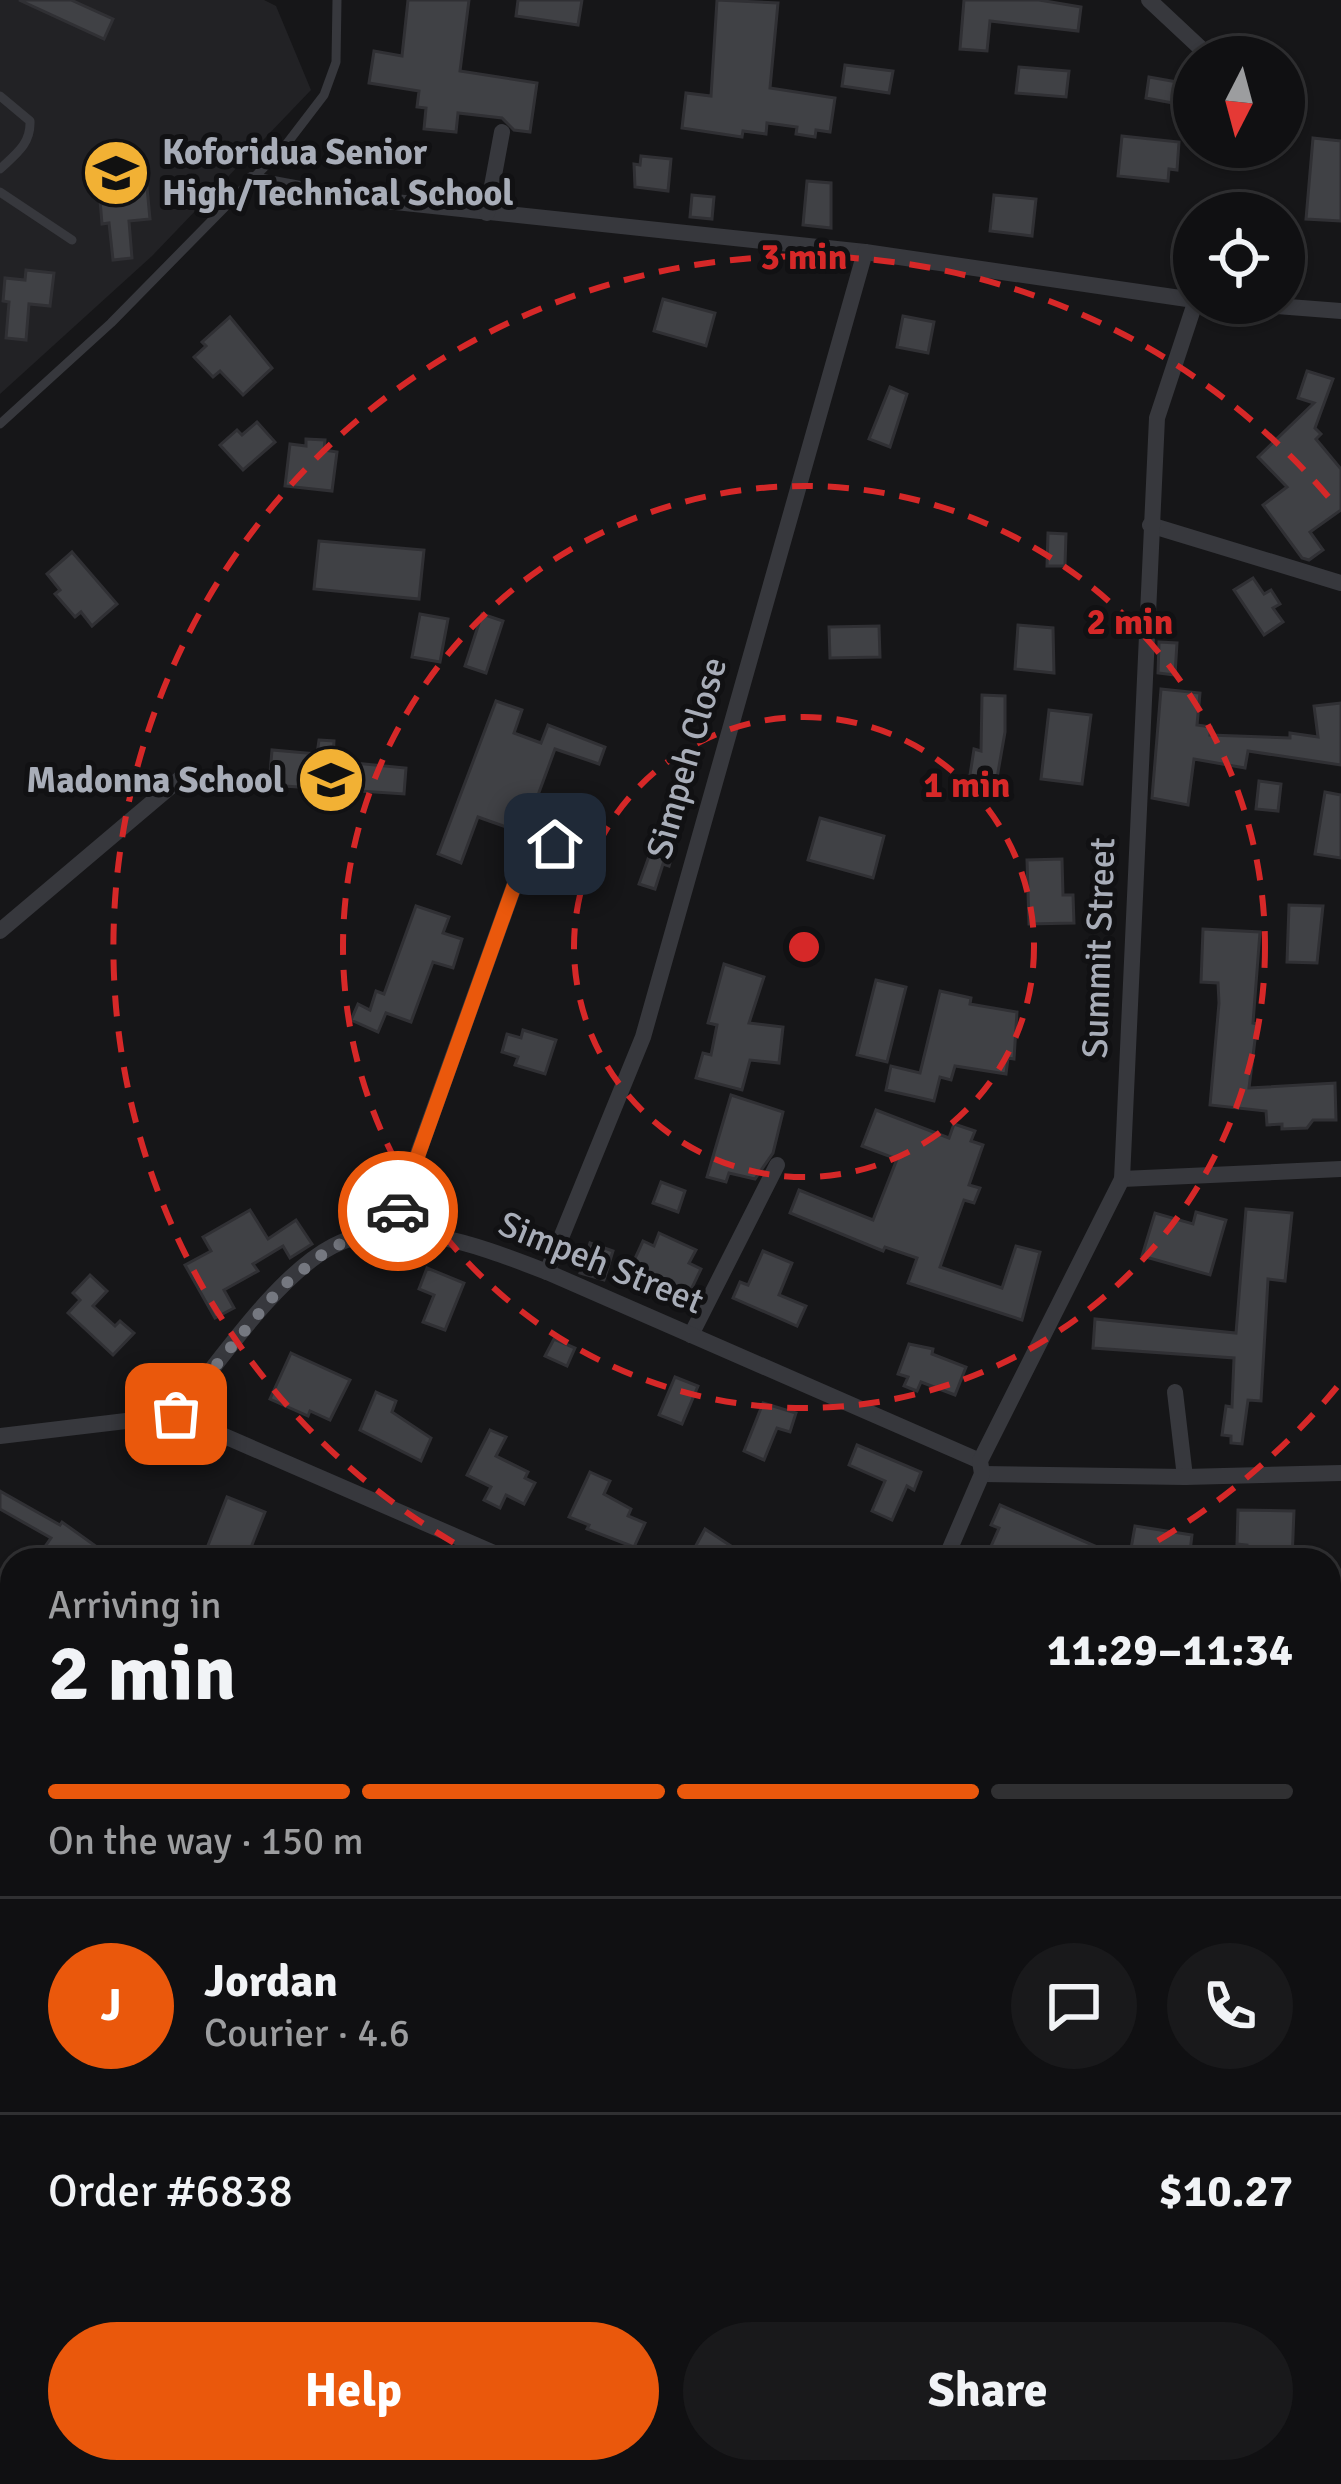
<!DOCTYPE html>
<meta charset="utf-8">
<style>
body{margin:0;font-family:Signika,sans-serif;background:#19191b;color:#f1f3f6;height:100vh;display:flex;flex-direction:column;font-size:45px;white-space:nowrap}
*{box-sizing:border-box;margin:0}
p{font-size:39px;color:#9c9d9f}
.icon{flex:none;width:66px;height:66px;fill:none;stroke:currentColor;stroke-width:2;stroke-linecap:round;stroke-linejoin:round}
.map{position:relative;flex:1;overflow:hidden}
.panel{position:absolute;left:0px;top:1548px;width:1341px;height:936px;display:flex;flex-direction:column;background:#101012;border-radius:36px 36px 0 0;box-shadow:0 3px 9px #0004,0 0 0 3px #303032}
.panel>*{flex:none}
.needle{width:78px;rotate:186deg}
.controls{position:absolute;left:1173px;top:36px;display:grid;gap:24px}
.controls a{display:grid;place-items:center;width:132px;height:132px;border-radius:50%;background:#101012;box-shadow:0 3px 9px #0004,0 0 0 3px #303032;font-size:60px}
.pin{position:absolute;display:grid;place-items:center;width:102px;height:102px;color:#fff;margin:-51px;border-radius:24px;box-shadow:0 6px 18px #0006}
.courier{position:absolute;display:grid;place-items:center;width:120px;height:120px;margin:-60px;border:9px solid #ea580c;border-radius:50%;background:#fff;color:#222;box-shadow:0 3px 15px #0007}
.overview em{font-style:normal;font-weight:800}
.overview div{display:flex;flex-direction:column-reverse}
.overview{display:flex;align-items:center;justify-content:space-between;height:204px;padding:0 48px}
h1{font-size:78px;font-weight:800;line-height:90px}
.bar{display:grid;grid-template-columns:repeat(4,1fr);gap:18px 12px;align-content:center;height:144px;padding:0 48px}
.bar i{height:15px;border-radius:9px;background:#303032}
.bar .on{background:#ea580c}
.bar p{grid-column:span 4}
.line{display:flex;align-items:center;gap:30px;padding:0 48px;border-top:3px solid #303032}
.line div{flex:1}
.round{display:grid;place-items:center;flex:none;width:126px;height:126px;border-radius:63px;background:#19191b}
.cta{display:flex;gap:24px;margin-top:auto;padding:24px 48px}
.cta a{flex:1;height:138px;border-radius:72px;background:#ea580c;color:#fff;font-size:48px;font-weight:800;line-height:138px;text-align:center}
.cta a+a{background:#19191b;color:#f1f3f6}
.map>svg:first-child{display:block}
</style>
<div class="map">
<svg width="1341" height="2484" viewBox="0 0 1341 2484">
<rect width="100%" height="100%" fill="#161618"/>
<polygon fill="#222225" points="0,0 264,0 276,6 311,90 152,256 0,394"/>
<g fill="#404145" stroke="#303034" stroke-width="3">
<polygon points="19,0 71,0 113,19 104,39"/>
<polygon points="408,0 469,0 460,71 537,83 530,132 514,130 502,118 458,113 456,132 424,129 426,108 417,107 419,91 369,83 374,51 402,56"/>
<polygon points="518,0 582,0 578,25 516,16"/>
<polygon points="717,0 778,3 770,88 835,98 830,132 816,130 815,137 796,134 797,127 767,123 766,134 743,131 742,137 682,128 686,93 711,96"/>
<polygon points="964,0 1039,0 1081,7 1078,31 990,21 987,51 960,49"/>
<polygon points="845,65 893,71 889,93 842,86"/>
<polygon points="1019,67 1069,71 1066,97 1016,93"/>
<polygon points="1149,77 1194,85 1194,107 1146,98"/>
<polygon points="1122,136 1179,142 1177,170 1169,169 1168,181 1118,176"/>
<polygon points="1313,138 1341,141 1341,221 1306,219"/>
<polygon points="641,156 671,159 668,191 635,187 634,164 640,165"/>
<polygon points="807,181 831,183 831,228 803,225"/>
<polygon points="147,187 150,219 129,221 132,258 113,260 109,223 102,224 100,200 120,199 119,189"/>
<polygon points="692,195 714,197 712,219 690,217"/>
<polygon points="994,195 1036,199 1032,236 990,231"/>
<polygon points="26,270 54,273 50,306 29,304 26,340 6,338 9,302 3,301 5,278 25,280"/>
<polygon points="663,299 715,313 706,346 654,331"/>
<polygon points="903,316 934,322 928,353 897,347"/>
<polygon points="230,317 272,368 243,395 220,371 213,377 194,357 206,346 202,342"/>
<polygon points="1307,371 1333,379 1315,428 1321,434 1316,439 1341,469 1341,510 1310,532 1323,550 1309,560 1302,558 1263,505 1287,487 1258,457 1314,403 1298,398"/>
<polygon points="890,387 907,394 890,447 869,439"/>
<polygon points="257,422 275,442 243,470 220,445 237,430 242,435"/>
<polygon points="306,439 325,440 324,450 337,452 332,491 285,486 290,444 306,446"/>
<polygon points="1048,533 1066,534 1065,566 1047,566"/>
<polygon points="319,541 424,550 419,599 314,589"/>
<polygon points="72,552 117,604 92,626 81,612 75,617 55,594 60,590 47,574"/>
<polygon points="1253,578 1264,594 1271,590 1280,604 1273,608 1283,622 1264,635 1234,590"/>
<polygon points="420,614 448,619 440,662 412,657"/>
<polygon points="482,614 503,621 486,673 465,666"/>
<polygon points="1018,625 1053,628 1054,673 1015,669"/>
<polygon points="879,626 880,657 830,658 829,627"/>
<polygon points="1159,642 1177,643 1175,675 1158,673"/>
<polygon points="1161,689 1200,693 1197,725 1211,727 1210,735 1290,738 1290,733 1318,737 1314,706 1341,703 1341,765 1248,751 1245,768 1194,759 1188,805 1152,798"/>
<polygon points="982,695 1005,696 1005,732 997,778 970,775 974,749 981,751"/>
<polygon points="496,701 522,710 514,733 541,743 548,725 605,747 599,764 555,749 527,825 520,832 478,817 461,863 438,854"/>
<polygon points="1049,710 1091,715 1082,784 1041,779"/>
<polygon points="319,740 334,741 333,761 406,768 404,794 269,785 272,750 317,754"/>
<polygon points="1259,781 1281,784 1278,811 1256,809"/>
<polygon points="1325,792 1341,795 1341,858 1315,854"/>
<polygon points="820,818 884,836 873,878 808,860"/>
<polygon points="662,820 681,826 669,866 663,864 655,889 639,884"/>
<polygon points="1062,859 1063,895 1073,895 1074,923 1029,924 1027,860"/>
<polygon points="1289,905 1323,906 1317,963 1287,962"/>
<polygon points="416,906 449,917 443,933 462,939 453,968 433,962 411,1022 386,1013 378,1032 351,1020 358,1004 370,1010 376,991 384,994"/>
<polygon points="1203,929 1260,932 1253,1023 1257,1024 1249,1088 1335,1083 1336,1120 1313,1120 1307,1128 1282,1129 1282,1124 1267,1125 1266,1111 1210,1105 1219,1003 1218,983 1201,982"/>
<polygon points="724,964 764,977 749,1023 783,1027 779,1063 750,1060 742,1090 696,1078 703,1053 711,1055 717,1025 708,1023"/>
<polygon points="876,980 906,987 887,1062 857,1055"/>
<polygon points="940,991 971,998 970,1004 1017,1012 1014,1059 1008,1058 1006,1074 955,1066 951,1080 940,1077 934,1101 886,1090 891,1066 920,1073"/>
<polygon points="523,1030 556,1040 545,1074 515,1065 518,1057 502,1052 507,1034 521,1038"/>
<polygon points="731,1095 783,1112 773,1153 755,1179 729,1173 726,1182 707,1177"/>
<polygon points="876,1110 949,1138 954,1124 975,1131 971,1141 983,1145 969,1185 980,1188 974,1203 964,1200 940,1267 1002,1288 1016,1246 1040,1252 1022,1320 908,1283 917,1258 885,1247 883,1251 790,1213 799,1190 873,1220 897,1159 862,1146"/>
<polygon points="661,1182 685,1191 678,1212 653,1203"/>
<polygon points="367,1190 384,1192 379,1221 362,1222"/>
<polygon points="1246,1209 1292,1213 1285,1281 1268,1279 1261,1401 1248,1400 1242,1444 1231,1443 1231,1436 1222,1435 1226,1406 1232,1407 1234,1358 1093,1348 1095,1319 1236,1333"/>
<polygon points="250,1210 268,1239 296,1220 312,1244 290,1258 283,1246 253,1264 258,1271 224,1290 234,1308 215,1318 185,1265 211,1251 203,1237"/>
<polygon points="1196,1212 1226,1220 1210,1275 1142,1256 1155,1213 1193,1224"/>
<polygon points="659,1233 696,1250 689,1263 701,1269 688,1296 660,1283 658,1288 637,1278 641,1270 632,1265 643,1241 654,1246"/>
<polygon points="590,1243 613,1251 604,1280 580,1273"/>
<polygon points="763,1251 792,1263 779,1295 806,1306 797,1326 733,1298 740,1282 748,1285"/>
<polygon points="427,1268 464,1283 445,1330 423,1322 434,1295 419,1289"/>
<polygon points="90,1275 107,1291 93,1306 115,1326 120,1321 134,1333 113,1355 68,1313 80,1300 73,1293"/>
<polygon points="554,1339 575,1348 567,1366 545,1356"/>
<polygon points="909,1344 933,1349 932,1354 966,1367 955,1395 921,1382 917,1391 904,1386 908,1377 898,1374"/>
<polygon points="291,1353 350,1380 330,1420 310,1411 308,1416 270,1399"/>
<polygon points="675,1377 698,1386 682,1424 659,1415"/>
<polygon points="376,1392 396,1401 392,1412 431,1438 421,1461 360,1430"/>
<polygon points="763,1403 796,1413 790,1432 777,1428 764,1460 744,1451"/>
<polygon points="490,1430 506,1437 496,1456 528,1472 525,1478 535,1483 524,1504 506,1495 500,1508 484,1500 491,1487 467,1475"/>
<polygon points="857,1445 921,1472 914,1490 907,1486 892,1520 872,1511 885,1481 849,1465"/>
<polygon points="590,1472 610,1481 604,1494 631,1509 628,1516 645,1523 634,1547 587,1529 589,1525 569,1517"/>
<polygon points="0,1491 60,1525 62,1522 115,1560 61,1560 44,1548 51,1538 0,1509"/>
<polygon points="227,1497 265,1512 246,1560 222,1560 205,1553"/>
<polygon points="1000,1505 1102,1549 1097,1560 985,1560 999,1528 991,1525"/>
<polygon points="1238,1510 1294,1511 1292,1560 1247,1560 1247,1545 1237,1544"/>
<polygon points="1135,1526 1192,1535 1189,1560 1129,1560"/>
<polygon points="705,1529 731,1546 729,1550 748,1560 688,1560"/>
</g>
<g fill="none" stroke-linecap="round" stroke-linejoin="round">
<g stroke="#37383d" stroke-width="9">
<path d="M0,96L30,121C31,144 16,154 0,169"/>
<polyline points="0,192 72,240"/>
<polyline points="0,424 111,323 285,146 324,95 336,62 337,0"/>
</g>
<g stroke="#37383d" stroke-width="16">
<polyline points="1149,0 1210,57"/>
<polyline points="252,180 339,196 865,252 1194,300"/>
<polyline points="487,213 502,132"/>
<polyline points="1236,303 1341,311"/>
<polyline points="1150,525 1341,583"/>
<polyline points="0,931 182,777"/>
<polyline points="1122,1179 1341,1169"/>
<polyline points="390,1232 532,836 577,853"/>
<polyline points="547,1272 643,1037 865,252"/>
<polyline points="691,1335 777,1165"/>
<polyline points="1175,1392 1185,1477"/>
<path d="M176,1415C217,1365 277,1275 333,1246C399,1213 484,1248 547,1272L980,1461"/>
<polyline points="176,1415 510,1560"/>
<polyline points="0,1436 176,1415"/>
<polyline points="982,1474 1185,1477 1341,1473"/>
<polyline points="945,1560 982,1474 980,1461 1122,1179 1157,418 1195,303"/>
<polyline points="1329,1931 1341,1942"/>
<polyline points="1329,1990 1341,1980"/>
<polyline points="0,2115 12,2118"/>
<polyline points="1329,2431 1341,2448"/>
<polyline points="399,2472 408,2484"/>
</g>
</g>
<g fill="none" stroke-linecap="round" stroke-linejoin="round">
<polyline stroke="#757880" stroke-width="12" stroke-dasharray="0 21.6" points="176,1414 280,1288 333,1246 390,1232 398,1211"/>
<polyline stroke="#ea580c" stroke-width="15" points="398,1211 532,836 555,844"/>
</g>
<g fill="none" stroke="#d62828" stroke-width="6" stroke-dasharray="21 15">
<circle cx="804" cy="947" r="230"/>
<circle cx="804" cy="947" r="461"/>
<path d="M1337 1387A691 691 0 0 1 1123 1560M485 1560A691 691 0 1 1 1337 507"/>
</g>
<defs>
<g id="school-disc" transform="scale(3.45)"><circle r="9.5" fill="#f2b134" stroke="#111113"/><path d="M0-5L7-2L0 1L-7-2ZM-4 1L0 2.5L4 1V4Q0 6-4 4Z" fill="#111"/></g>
</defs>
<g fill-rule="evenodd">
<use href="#school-disc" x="116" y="173"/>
<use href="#school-disc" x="331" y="780"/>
</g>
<g text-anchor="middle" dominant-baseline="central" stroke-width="10" stroke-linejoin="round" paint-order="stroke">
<g font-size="36" font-weight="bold" fill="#a8adb8" stroke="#111113" text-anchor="start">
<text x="162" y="152">Koforidua Senior<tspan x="162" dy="41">High/Technical School</tspan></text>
<text x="284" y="780" text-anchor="end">Madonna School</text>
</g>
<g font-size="36" fill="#a8adb8" stroke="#111113">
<text transform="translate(687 758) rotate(-74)">Simpeh Close</text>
<text transform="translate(1099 948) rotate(-88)">Summit Street</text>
<text transform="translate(601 1263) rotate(22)">Simpeh Street</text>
</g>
</g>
<circle cx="804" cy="947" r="18" fill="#d62828" stroke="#111113" stroke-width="6"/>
<g font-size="36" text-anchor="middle" font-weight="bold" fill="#d62828" stroke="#111113" stroke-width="10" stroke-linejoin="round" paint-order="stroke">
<text x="804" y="269">3 min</text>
<text x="1130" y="634">2 min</text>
<text x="967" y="797">1 min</text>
</g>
</svg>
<div class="controls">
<a><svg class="needle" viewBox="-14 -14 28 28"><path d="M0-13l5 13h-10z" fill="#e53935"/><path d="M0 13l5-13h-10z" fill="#9c9d9f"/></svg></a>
<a><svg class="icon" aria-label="locate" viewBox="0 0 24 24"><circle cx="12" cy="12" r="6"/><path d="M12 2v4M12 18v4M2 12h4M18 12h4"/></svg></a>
</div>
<div class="pin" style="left:176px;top:1414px;background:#ea580c"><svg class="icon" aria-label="bag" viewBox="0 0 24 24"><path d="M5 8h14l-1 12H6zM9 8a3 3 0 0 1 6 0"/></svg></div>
<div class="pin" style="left:555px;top:844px;background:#1f2937"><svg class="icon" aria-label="home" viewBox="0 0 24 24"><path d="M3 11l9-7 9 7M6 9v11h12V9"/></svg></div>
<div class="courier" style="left:398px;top:1211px"><svg class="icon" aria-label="car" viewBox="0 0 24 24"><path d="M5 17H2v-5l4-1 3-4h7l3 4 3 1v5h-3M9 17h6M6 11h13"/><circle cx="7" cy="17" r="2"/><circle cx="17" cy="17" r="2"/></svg></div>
<section class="panel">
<div class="overview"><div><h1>2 min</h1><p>Arriving in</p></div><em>11:29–11:34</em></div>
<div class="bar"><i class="on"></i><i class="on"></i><i class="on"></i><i></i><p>On the way · 150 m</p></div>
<div class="line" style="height:216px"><b class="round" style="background:#ea580c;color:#fff">J</b><div><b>Jordan</b><p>Courier · 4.6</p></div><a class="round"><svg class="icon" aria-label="chat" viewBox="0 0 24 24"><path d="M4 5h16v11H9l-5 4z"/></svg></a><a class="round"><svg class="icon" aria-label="phone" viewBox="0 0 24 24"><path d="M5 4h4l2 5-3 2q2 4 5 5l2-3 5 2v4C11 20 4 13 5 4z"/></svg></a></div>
<div class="line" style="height:156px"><div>Order #6838</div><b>$10.27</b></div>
<div class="cta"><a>Help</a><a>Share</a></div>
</section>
</div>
